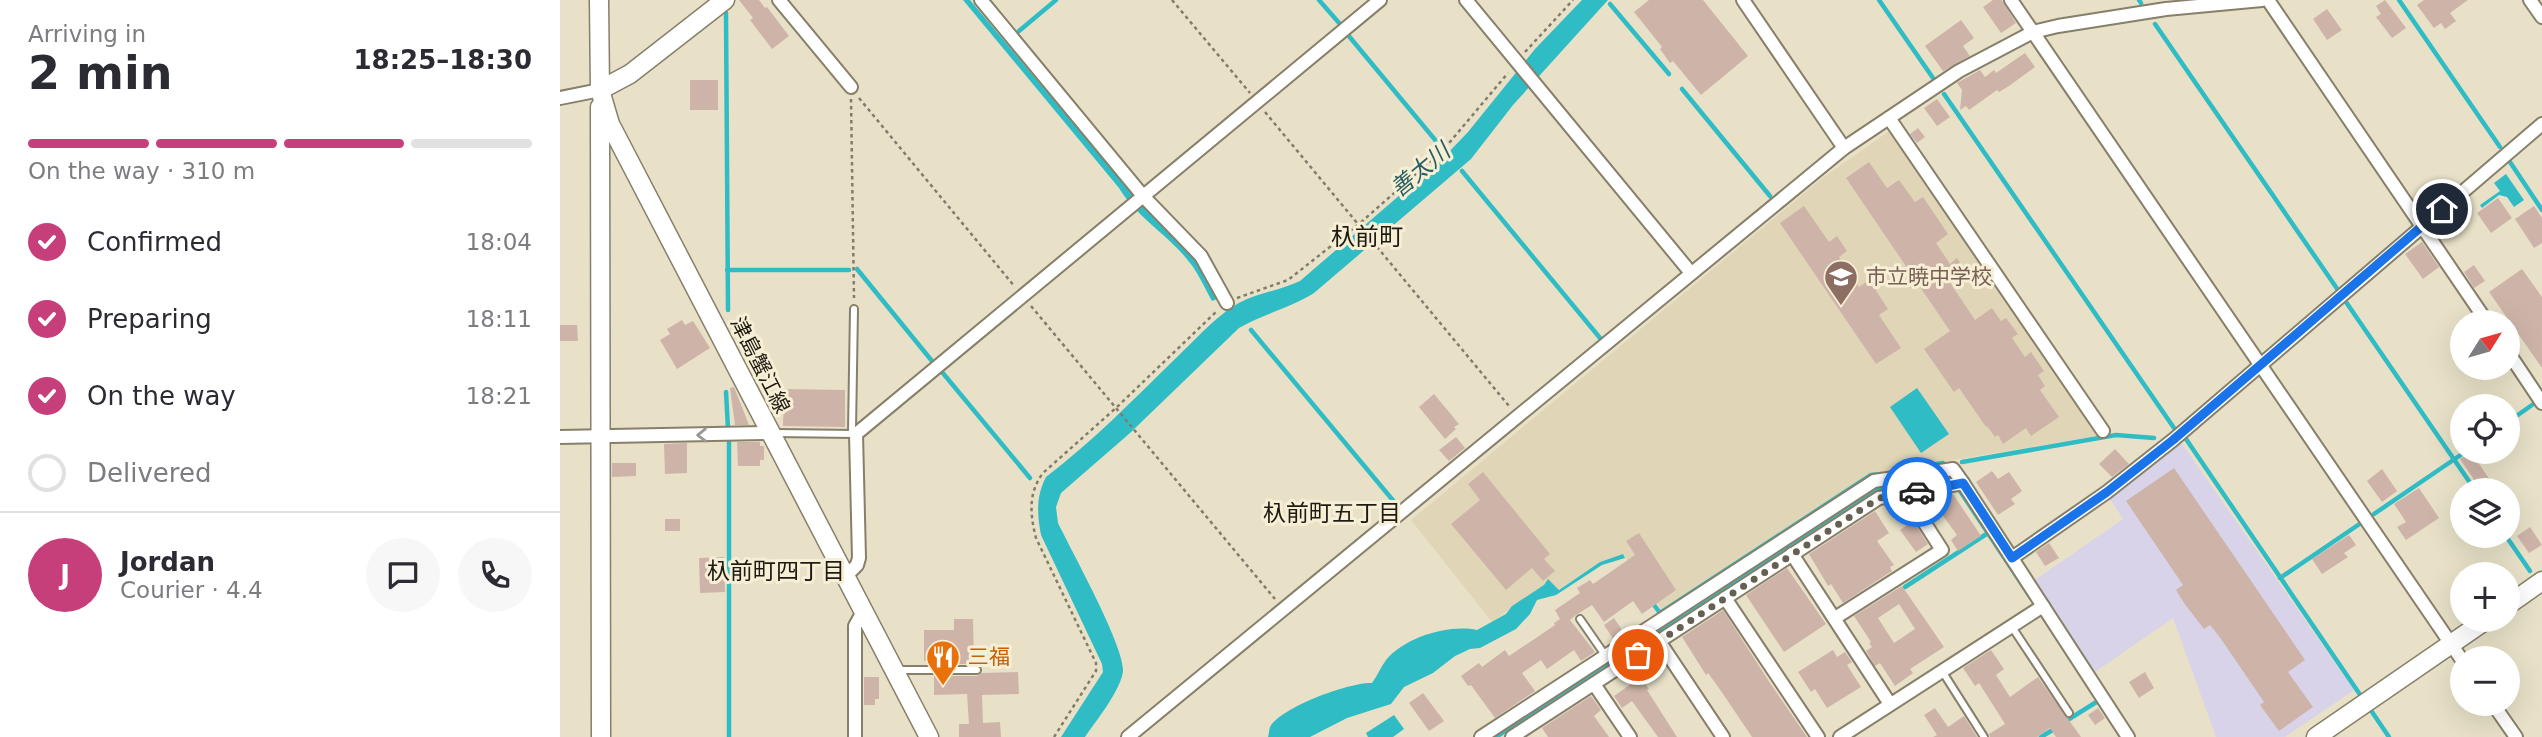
<!DOCTYPE html>
<meta charset="utf-8">
<style>
body{margin:0;font-family:"DejaVu Sans","Noto Sans JP",sans-serif;background:#f7f7f7;color:#2b2b33;height:100vh;display:flex;flex-direction:column;font-size:26px;white-space:nowrap}
*{box-sizing:border-box;margin:0}
p{font-size:23px;color:#7c7c81}
.icon{flex:none;width:38px;height:38px;fill:none;stroke:currentColor;stroke-width:2;stroke-linecap:round;stroke-linejoin:round}
.map{position:relative;flex:1;overflow:hidden}
.details{display:flex;flex-direction:column;background:#fff;width:560px}
.details>*{flex:none}
.needle{width:46px;rotate:53deg}
.tools{position:absolute;left:1890px;top:310px;display:grid;gap:14px}
.tools a{display:grid;place-items:center;width:70px;height:70px;border-radius:50%;background:#fff;box-shadow:0 7px 28px #0002;font-size:35px}
.pin{position:absolute;display:grid;place-items:center;width:60px;height:60px;color:#fff;margin:-30px;border:4px solid #fff;border-radius:50%;box-shadow:0 2px 7px #0007}
.courier{position:absolute;display:grid;place-items:center;width:70px;height:70px;margin:-35px;border:5px solid #1a73e8;border-radius:50%;background:#fff;color:#222;box-shadow:0 2px 9px #0007}
.head em{font-style:normal;font-weight:800}
.head div{display:flex;flex-direction:column-reverse}
.head{display:flex;align-items:center;justify-content:space-between;height:119px;padding:0 28px}
h1{font-size:46px;font-weight:800;line-height:52px}
.bar{display:grid;grid-template-columns:repeat(4,1fr);gap:10px 7px;align-content:center;height:84px;padding:0 28px}
.bar i{height:9px;border-radius:5px;background:#e1e1e2}
.bar .selected{background:#c63e7a}
.bar p{grid-column:span 4}
.line{display:flex;align-items:center;gap:18px;padding:0 28px;border-top:2px solid #e1e1e2}
.line div{flex:1}
.round{display:grid;place-items:center;flex:none;width:74px;height:74px;border-radius:37px;background:#f7f7f7}
ol{padding:0 28px;list-style:none}
li{display:flex;align-items:center;gap:21px;height:77px}
li p{margin-inline-start:auto}
li .icon{padding:7px;border-radius:50%;background:#c63e7a;color:#fff;stroke-width:4}
li:last-child{color:#7c7c81}
li i{width:38px;height:38px;border:4px solid #e1e1e2;border-radius:50%}
main{display:flex;flex:1;min-height:0}
.map>svg:first-child{display:block}
</style>
<main>
<section class="details">
<div class="head"><div><h1>2 min</h1><p>Arriving in</p></div><em>18:25–18:30</em></div>
<div class="bar"><i class="selected"></i><i class="selected"></i><i class="selected"></i><i></i><p>On the way · 310 m</p></div>
<ol>
<li><svg class="icon" aria-label="check" viewBox="0 0 24 24"><path d="M5 12l5 5 9-10"/></svg>Confirmed<p>18:04</p></li>
<li><svg class="icon" aria-label="check" viewBox="0 0 24 24"><path d="M5 12l5 5 9-10"/></svg>Preparing<p>18:11</p></li>
<li><svg class="icon" aria-label="check" viewBox="0 0 24 24"><path d="M5 12l5 5 9-10"/></svg>On the way<p>18:21</p></li>
<li><i></i>Delivered</li>
</ol>
<div class="line" style="height:126px"><b class="round" style="background:#c63e7a;color:#fff">J</b><div><b>Jordan</b><p>Courier · 4.4</p></div><a class="round"><svg class="icon" aria-label="chat" viewBox="0 0 24 24"><path d="M4 5h16v11H9l-5 4z"/></svg></a><a class="round"><svg class="icon" aria-label="phone" viewBox="0 0 24 24"><path d="M5 4h4l2 5-3 2q2 4 5 5l2-3 5 2v4C11 20 4 13 5 4z"/></svg></a></div>
</section>
<div class="map">
<svg width="1982" height="737" viewBox="0 0 1982 737">
<rect width="100%" height="100%" fill="#e8e1c8"/>
<polygon fill="#d8d3e9" points="1620,441 1794,690 1725,737 1656,737 1613,618 1535,672 1475,580 1563,519 1550,499"/>
<polygon fill="#e0d6b7" points="1329,131 1335,133 1543,435 1310,474 1101,609 1063,554 1040,562 998,590 988,580 984,585 932,622 851,520 1260,180"/>
<g fill="#30bcc5">
<path d="M403,0H410L574,196L635,260L657,299L652,301C645,289 639,274 630,263C609,235 577,218 559,188Z"/>
<path d="M1022,0H1048L953,105L911,159L754,293C730,308 703,314 679,328L570,433L501,493L496,507L498,523C511,550 565,647 563,671C561,690 536,721 525,737H501L543,672L542,664L481,535C477,514 476,496 486,477C532,442 573,400 614,360C633,342 652,320 674,306C694,293 719,291 740,281L884,157L908,132L975,49Z"/>
<polygon points="1946,174 1964,200 1954,207 1947,197 1939,195 1922,208 1920,205 1940,191 1934,183"/>
<polygon points="1357,388 1389,434 1361,453 1330,407"/>
<path d="M1063,554L1065,558L1042,565L996,595L977,600L970,614L956,629L920,648L910,649L895,656L873,673L844,687L831,704L787,718L750,737H708C709,734 709,730 710,727C721,707 790,682 812,683C817,676 821,667 826,660C845,637 889,624 917,630L946,614L952,606L984,585L988,579L999,590L1040,562Z"/>
<polygon points="834,715 844,729 833,737 808,737 806,733"/>
</g>
<g fill="none" stroke-linecap="round" stroke-linejoin="round">
<g stroke="#30bcc5" stroke-width="4.5">
<polyline points="759,0 780,24"/>
<polyline points="1319,0 1373,78"/>
<polyline points="1579,0 1581,3"/>
<polyline points="1839,0 1940,147"/>
<polyline points="1050,4 1109,74"/>
<polyline points="166,13 168,310"/>
<polyline points="1595,24 1778,290"/>
<polyline points="459,31 496,0"/>
<polyline points="788,35 881,147"/>
<polyline points="1122,89 1210,196"/>
<polyline points="1384,94 1614,428"/>
<polyline points="1950,162 1982,210"/>
<polyline points="902,171 1040,338"/>
<polyline points="297,269 372,361"/>
<polyline points="167,270 289,270"/>
<polyline points="1786,302 1915,490"/>
<polyline points="691,330 836,504"/>
<polyline points="382,372 470,478"/>
<polyline points="166,392 168,429"/>
<polyline points="1948,422 1972,405"/>
<polyline points="1626,439 1803,699"/>
<polyline points="1402,462 1556,435 1594,438"/>
<polyline points="1336,471 1383,463"/>
<polyline points="1400,491 1471,598"/>
<polyline points="1814,514 1905,452"/>
<polyline points="1946,536 1970,571"/>
<polyline points="1720,578 1801,523"/>
<polyline points="1345,587 1428,533"/>
<polyline points="1091,601 1100,613 1311,475 1321,474"/>
<polyline points="1808,706 1829,737"/>
<polyline points="1506,721 1538,701"/>
<polyline points="169,737 169,437"/>
<polyline points="936,737 1317,489 1384,476"/>
<polyline points="1481,737 1496,728"/>
</g>
</g>
<g fill="#ceb4a8" fill-rule="evenodd">
<polygon points="179,0 199,0 205,8 207,7 229,36 212,49 190,20 193,18"/>
<polygon points="1089,0 1143,0 1188,56 1141,95 1113,61 1110,63 1100,49 1102,47 1074,12"/>
<polygon points="1433,0 1442,0 1456,23 1441,33 1423,7"/>
<polygon points="1825,0 1846,28 1832,38 1816,17 1821,14 1816,6"/>
<polygon points="1864,0 1908,0 1890,13 1896,21 1885,29 1881,23 1874,28 1857,5"/>
<polygon points="1767,9 1782,30 1767,40 1753,19"/>
<polygon points="1401,20 1414,38 1403,46 1410,56 1383,71 1365,46"/>
<polygon points="1465,53 1475,67 1449,86 1439,92 1437,90 1409,110 1406,106 1400,110 1402,90 1397,83 1420,70 1425,77 1434,70 1436,73"/>
<rect x="130" y="80" width="28" height="30"/>
<polygon points="1377,99 1390,117 1377,126 1364,108"/>
<polygon points="1358,128 1365,137 1357,143 1350,134"/>
<polygon points="1309,162 1327,188 1339,180 1355,202 1363,197 1388,234 1376,243 1390,264 1397,258 1405,270 1389,281 1415,320 1432,308 1441,321 1446,318 1458,334 1452,338 1465,357 1471,352 1484,371 1478,375 1485,386 1480,390 1499,417 1471,436 1466,428 1443,444 1438,435 1435,437 1427,426 1426,427 1399,388 1394,392 1364,349 1390,331 1286,178"/>
<polygon points="1938,198 1952,218 1931,233 1917,213"/>
<polygon points="1244,206 1269,242 1277,236 1287,251 1279,257 1299,287 1309,280 1328,309 1319,315 1341,348 1316,364 1220,223"/>
<polygon points="1974,206 1982,218 1982,243 1974,248 1955,219"/>
<polygon points="1862,242 1879,267 1863,279 1845,254"/>
<polygon points="1914,265 1925,281 1914,288 1904,272"/>
<polygon points="1962,269 1982,297 1982,368 1929,292"/>
<polygon points="122,320 125,325 133,321 150,348 117,369 100,340 110,334 107,329"/>
<polygon points="0,325 17,325 18,341 0,341"/>
<polygon points="174,387 176,392 189,425 175,425 170,388"/>
<polygon points="224,389 285,390 285,427 223,426"/>
<polygon points="874,394 899,424 894,427 896,429 885,439 859,407"/>
<polygon points="896,437 905,448 889,461 879,450"/>
<polygon points="177,442 200,442 200,446 204,446 204,460 200,460 200,466 178,466"/>
<polygon points="127,443 127,473 105,474 104,444"/>
<polygon points="1555,449 1569,464 1552,477 1539,464"/>
<polygon points="1911,452 1930,480 1919,487 1900,459"/>
<polygon points="52,463 76,463 76,476 52,477"/>
<polygon points="1614,468 1745,660 1728,672 1753,707 1719,731 1700,705 1704,702 1659,636 1650,625 1644,629 1624,603 1616,590 1623,585 1566,501"/>
<polygon points="1822,469 1837,491 1822,502 1807,481"/>
<polygon points="1432,471 1438,479 1449,472 1462,491 1451,499 1455,504 1438,515 1416,482"/>
<polygon points="923,472 990,554 984,559 995,571 983,581 972,568 946,590 891,524 920,500 908,484"/>
<polygon points="1859,488 1879,518 1846,540 1837,527 1846,522 1834,504"/>
<polygon points="1393,494 1421,536 1398,551 1391,540 1397,535 1378,509 1372,514 1362,499"/>
<polygon points="1315,511 1329,533 1317,541 1334,565 1330,567 1332,571 1283,603 1271,584 1268,586 1249,554"/>
<rect x="105" y="519" width="15" height="12"/>
<polygon points="1353,521 1368,544 1356,552 1340,530"/>
<polygon points="1970,527 1982,545 1969,553 1957,536"/>
<polygon points="1079,533 1116,590 1082,614 1073,601 1044,622 1032,605 1016,615 1010,620 1035,652 1021,661 1014,650 987,669 981,660 962,673 975,691 935,718 911,685 908,686 901,676 919,663 922,667 945,650 949,656 995,625 994,623 1000,619 995,610 1020,593 1017,588 1030,580 1033,584 1075,555 1066,541"/>
<polygon points="1789,535 1796,545 1784,553 1788,557 1762,574 1752,559"/>
<polygon points="1489,543 1499,558 1485,566 1476,552"/>
<polygon points="164,557 165,592 140,593 139,558"/>
<polygon points="1227,568 1266,624 1224,652 1186,595"/>
<path d="M1342,586L1384,647L1350,669L1353,673L1335,686L1320,663L1315,666L1306,651L1312,647L1309,643L1311,642L1294,616ZM1339,604L1355,629L1334,643L1318,618Z"/>
<polygon points="1163,610 1210,683 1247,737 1192,737 1161,691 1148,673 1146,675 1122,637"/>
<polygon points="1054,618 1064,633 1054,640 1044,625"/>
<polygon points="394,619 413,619 414,664 374,664 374,661 364,661 364,630 394,630"/>
<polygon points="1273,650 1277,657 1285,652 1292,662 1287,665 1301,687 1267,708 1255,689 1251,692 1238,672"/>
<polygon points="1431,650 1444,669 1436,675 1450,697 1478,677 1521,737 1496,737 1490,728 1477,737 1430,737 1429,734 1445,724 1419,683 1415,686 1403,668"/>
<polygon points="1075,669 1089,689 1087,690 1117,737 1098,737 1072,701 1062,708 1054,696 1071,684 1065,676"/>
<polygon points="458,672 459,694 422,695 423,723 440,722 441,737 399,737 399,724 409,724 407,694 374,695 374,676 417,676 422,673"/>
<polygon points="1585,672 1594,688 1579,698 1569,682"/>
<polygon points="304,677 319,677 319,699 315,699 315,705 304,705"/>
<polygon points="863,693 884,721 869,731 849,703"/>
<polygon points="1031,696 1041,710 1034,716 1049,737 988,737 982,728"/>
<polygon points="1375,708 1388,727 1404,716 1417,737 1373,737 1377,735 1364,715"/>
<polygon points="1538,708 1545,718 1535,725 1528,715"/>
</g>
<g fill="none" stroke-linecap="round" stroke-linejoin="round">
<g stroke="#867f69" stroke-width="10">
<g id="lane">
<polyline points="214,433 296,434 292,430 294,309"/>
<polyline points="1020,619 1045,655"/>
<polyline points="1452,627 1509,713"/>
<polyline points="338,670 417,670"/>
<polyline points="1382,671 1424,737"/>
</g>
</g>
<g stroke="#867f69" stroke-width="16">
<g id="street">
<polyline points="219,0 291,87"/>
<polyline points="421,0 583,196 641,256 667,303"/>
<polyline points="906,0 1131,273"/>
<polyline points="1183,0 1284,148"/>
<polyline points="1451,0 1902,660"/>
<polyline points="1708,0 1927,322"/>
<polyline points="1970,0 1982,17"/>
<polyline points="0,98 40,90"/>
<polyline points="1329,118 1543,431"/>
<polyline points="1948,352 1982,403"/>
<polyline points="0,437 210,433"/>
<polyline points="1232,554 1330,704"/>
<polyline points="1452,558 1547,492 1613,440 1982,124"/>
<polyline points="286,576 297,565 299,558 296,434 820,0"/>
<polyline points="1165,598 1258,737"/>
<polyline points="1275,618 1382,550 1346,494"/>
<polyline points="1099,641 1163,737"/>
<polyline points="1034,684 1070,737"/>
<polyline points="1933,704 1956,737"/>
<polyline points="295,737 295,626 304,610"/>
<polyline points="568,737 1284,148 1399,71 1473,32 1498,26 1606,9 1702,0"/>
<polyline points="921,737 1314,481 1393,469 1403,483"/>
<polyline points="952,737 1319,498 1403,483 1568,737"/>
<polyline points="1280,737 1483,606"/>
</g>
</g>
<g stroke="#867f69" stroke-width="21">
<g id="secondary">
<polyline points="39,0 40,90 50,124 369,737"/>
<polyline points="40,90 70,74 165,0"/>
<polyline points="40,107 41,737"/>
<polyline points="1948,605 1982,581"/>
<polyline points="1756,737 1926,620"/>
</g>
</g>
<g stroke="#817c6c" stroke-width="2.5" stroke-dasharray="3.5 3.5" stroke-linecap="butt">
<polyline points="612,0 690,93"/>
<polyline points="965,52 1013,0"/>
<polyline points="299,98 455,287"/>
<polyline points="291,99 294,298"/>
<polyline points="705,112 949,406"/>
<polyline points="677,298 728,280 799,224 884,149 948,73"/>
<polyline points="471,306 715,599"/>
<path d="M494,737L536,671V663L476,538C470,514 468,493 483,473L557,407L657,311"/>
</g>
<use href="#lane" stroke="#fff" stroke-width="6"/>
<use href="#street" stroke="#fff" stroke-width="12"/>
<use href="#secondary" stroke="#fff" stroke-width="18"/>
</g>
<defs><path id="oneway-chevron" d="M-2-3.5L2.5 0L-2 3.5" fill="none" stroke-width="1.6" stroke-linecap="round" stroke-linejoin="round" transform="scale(1.75)"/></defs>
<use stroke="#9a9894" href="#oneway-chevron" transform="translate(142 435) rotate(179)"/>
<g fill="none" stroke-linecap="round" stroke-linejoin="round">
<polyline stroke="#656052" stroke-width="7" stroke-dasharray="0 12.6" points="1078,655 1319,498 1357,492"/>
<polyline stroke="#1a73e8" stroke-width="9" points="1357,492 1403,483 1452,558 1547,492 1613,440 1882,209"/>
</g>
<defs>
<g id="school-pin" transform="scale(1.75)"><path d="M0 17L-7.5 6A9.5 9.5 0 1 1 7.5 6Z" fill="#8d6e63" stroke="#f6eed5"/><path d="M0-5L7-2L0 1L-7-2ZM-4 1L0 2.5L4 1V4Q0 6-4 4Z" fill="#fff"/></g>
<g id="restaurant-pin" transform="scale(1.75)"><path d="M0 17L-7.5 6A9.5 9.5 0 1 1 7.5 6Z" fill="#e8710a" stroke="#f6eed5"/><path d="M-5-6h1v4h1v-4h1v4h1v-4h1v5L-1.5 .5V6h-2V.5L-5-1ZM5-6V6H3V1.5H1.5Q1.5-4 5-6Z" fill="#fff"/></g>
</defs>
<g fill-rule="evenodd">
<use href="#school-pin" x="1281" y="277"/>
<use href="#restaurant-pin" x="383" y="657"/>
</g>
<g text-anchor="middle" dominant-baseline="central" stroke-width="6" stroke-linejoin="round" paint-order="stroke">
<g font-size="21" fill="#785e54" stroke="#f6eed5" text-anchor="start">
<text x="1306" y="277">市立暁中学校</text>
</g>
<g font-size="21" fill="#1e1b12" stroke="#f6eed5">
<text transform="translate(200 365) rotate(63)">津島蟹江線</text>
</g>
<g font-size="21" fill="#c56008" stroke="#f6eed5" text-anchor="start">
<text x="408" y="657">三福</text>
</g>
<g font-size="23" font-style="italic" fill="#295f63" stroke="#f6eed5">
<text transform="translate(860 170) rotate(-40)">善太川</text>
</g>
<g font-size="23" fill="#1e1b12" stroke="#f6eed5">
<text x="772" y="513">杁前町五丁目</text>
<text x="216" y="571">杁前町四丁目</text>
</g>
<g font-size="24" fill="#1e1b12" stroke="#f6eed5">
<text x="807" y="237">杁前町</text>
</g>
</g>
</svg>
<div class="tools">
<a><svg class="needle" viewBox="-14 -14 28 28"><path d="M0-13l5 13h-10z" fill="#e53935"/><path d="M0 13l5-13h-10z" fill="#7c7c81"/></svg></a>
<a><svg class="icon" aria-label="locate" viewBox="0 0 24 24"><circle cx="12" cy="12" r="6"/><path d="M12 2v4M12 18v4M2 12h4M18 12h4"/></svg></a>
<a><svg class="icon" aria-label="layers" viewBox="0 0 24 24"><path d="M12 4l9 5-9 5-9-5zM3 14l9 5 9-5"/></svg></a>
<a>+</a>
<a>−</a>
</div>
<div class="pin" style="left:1078px;top:655px;background:#ea580c"><svg class="icon" aria-label="bag" viewBox="0 0 24 24"><path d="M5 8h14l-1 12H6zM9 8a3 3 0 0 1 6 0"/></svg></div>
<div class="pin" style="left:1882px;top:209px;background:#1f2937"><svg class="icon" aria-label="home" viewBox="0 0 24 24"><path d="M3 11l9-7 9 7M6 9v11h12V9"/></svg></div>
<div class="courier" style="left:1357px;top:492px"><svg class="icon" aria-label="car" viewBox="0 0 24 24"><path d="M5 17H2v-5l4-1 3-4h7l3 4 3 1v5h-3M9 17h6M6 11h13"/><circle cx="7" cy="17" r="2"/><circle cx="17" cy="17" r="2"/></svg></div>
</div>
</main>
